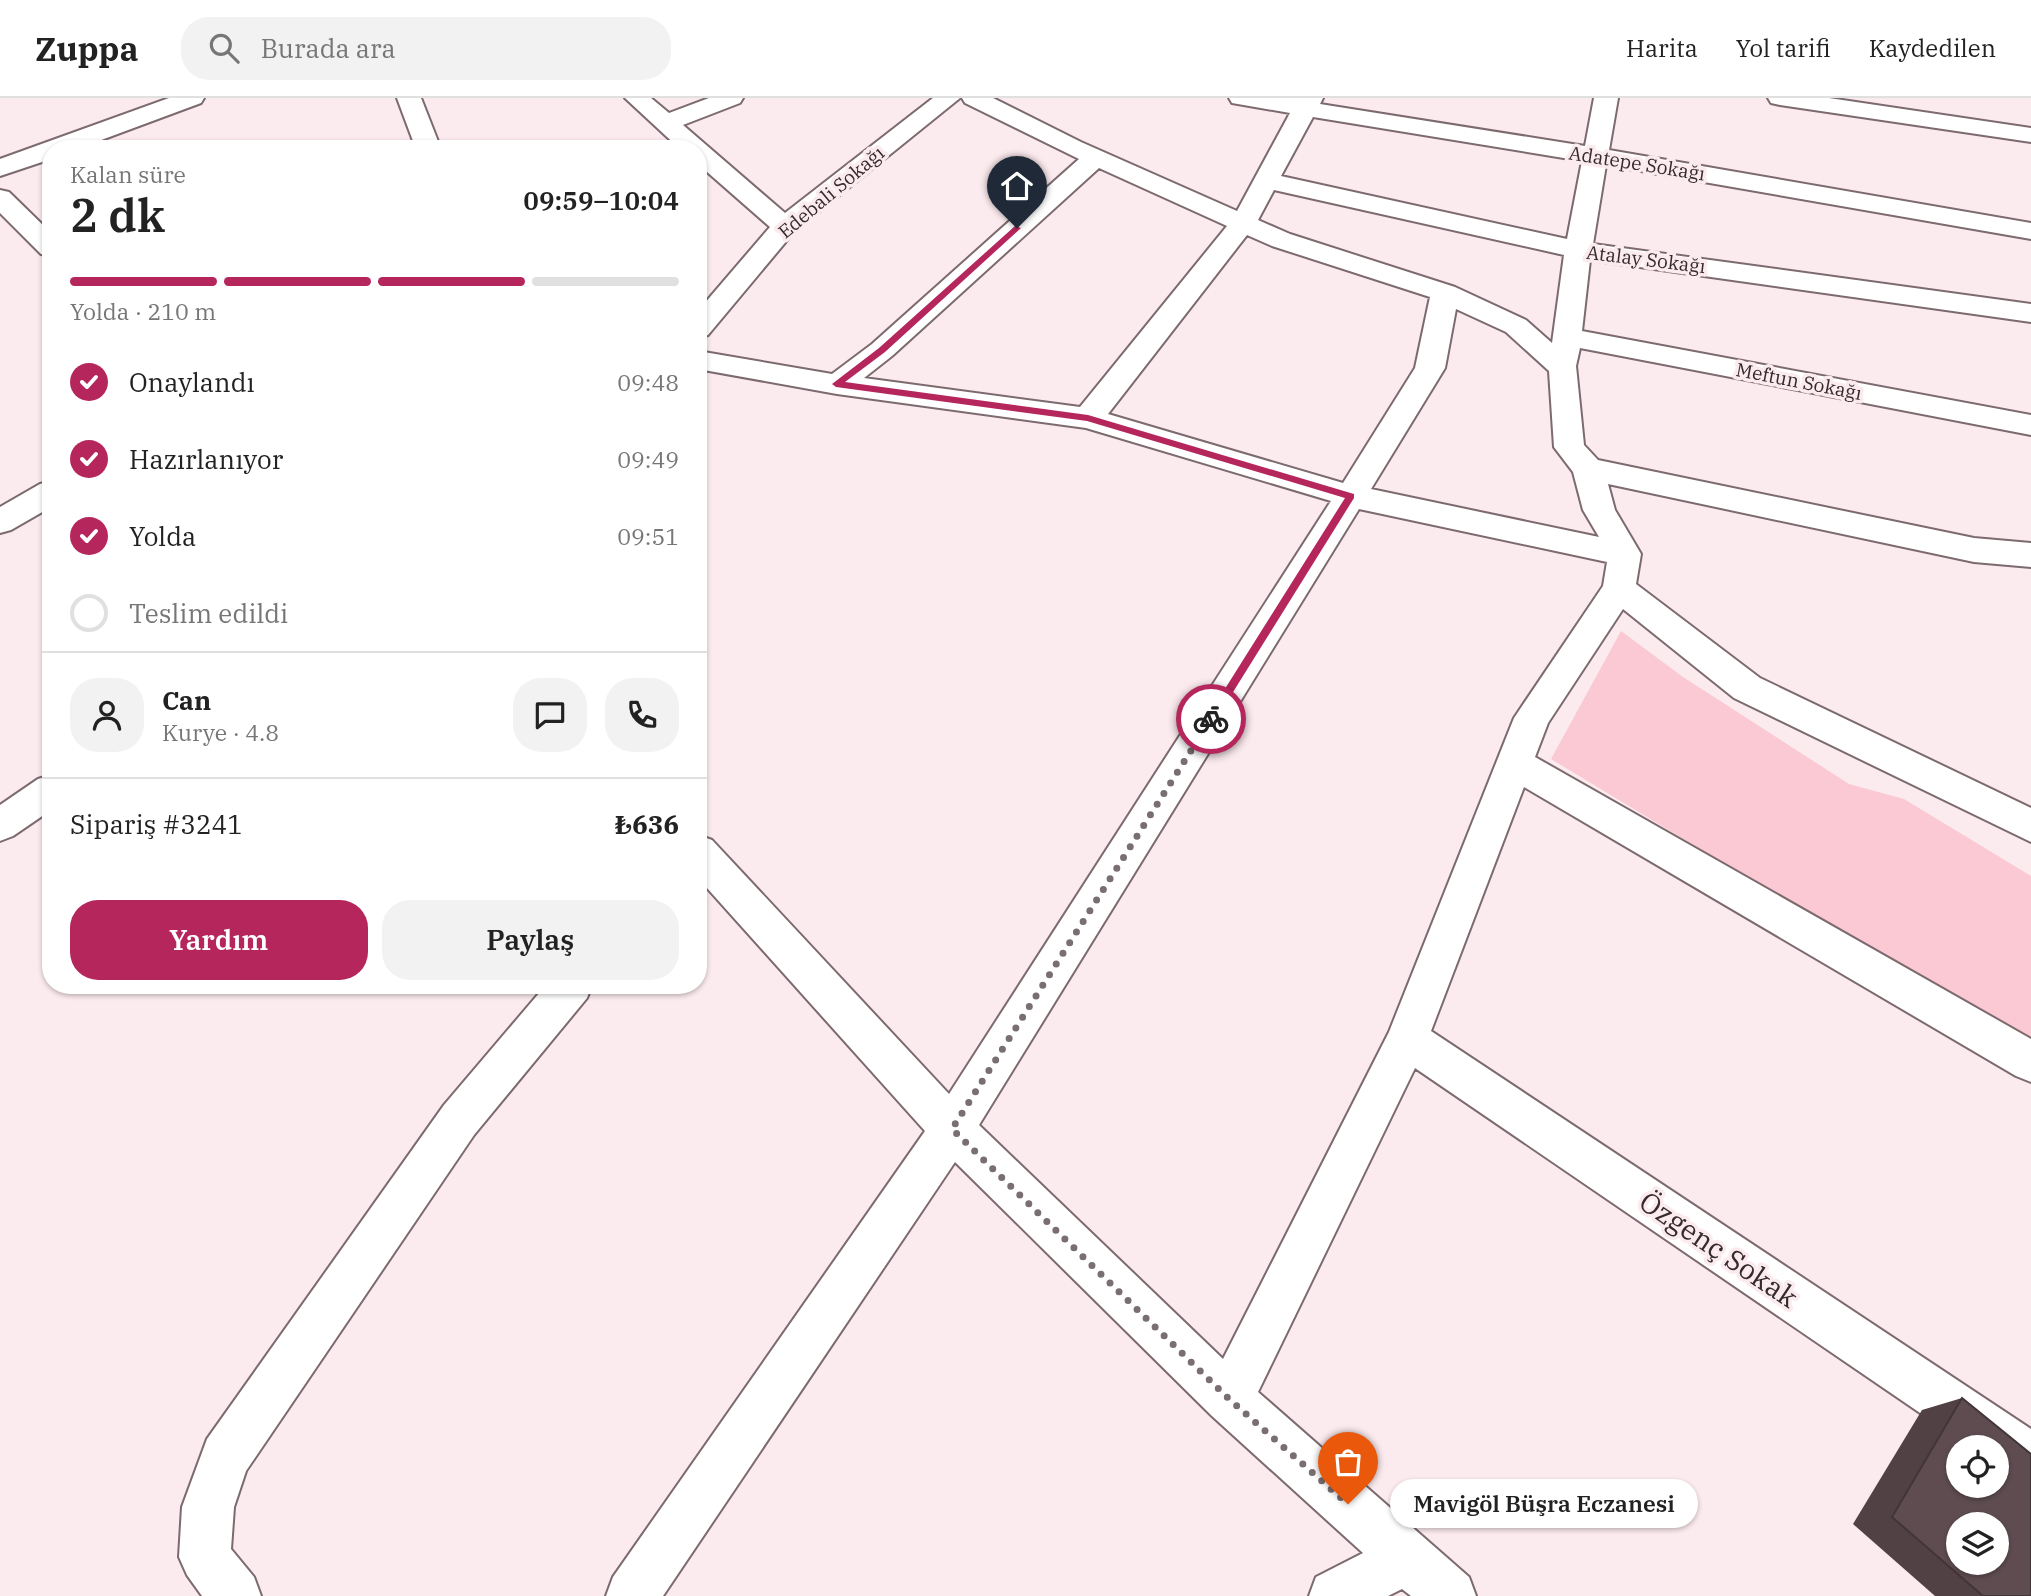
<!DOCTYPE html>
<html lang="tr">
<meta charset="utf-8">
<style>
body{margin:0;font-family:"IBM Plex Serif",serif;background:#f2f2f2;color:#222;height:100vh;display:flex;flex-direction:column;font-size:26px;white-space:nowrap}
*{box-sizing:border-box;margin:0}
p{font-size:23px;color:#767676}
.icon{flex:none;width:38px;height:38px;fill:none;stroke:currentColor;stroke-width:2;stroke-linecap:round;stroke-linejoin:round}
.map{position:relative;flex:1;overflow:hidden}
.sheet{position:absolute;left:42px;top:42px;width:665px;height:854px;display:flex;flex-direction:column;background:#fff;border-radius:28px;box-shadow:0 2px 5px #0004}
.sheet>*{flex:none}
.buttons{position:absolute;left:1946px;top:1337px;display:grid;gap:14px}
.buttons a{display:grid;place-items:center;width:63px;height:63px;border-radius:50%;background:#fff;box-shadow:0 2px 5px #0004;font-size:35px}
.pin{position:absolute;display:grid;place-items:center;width:60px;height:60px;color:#fff;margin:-72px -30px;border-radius:50% 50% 50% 0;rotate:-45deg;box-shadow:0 0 7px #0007}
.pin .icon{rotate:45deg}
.courier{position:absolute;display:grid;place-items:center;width:70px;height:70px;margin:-35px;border:5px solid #b5275c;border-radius:50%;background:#fff;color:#222;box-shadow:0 2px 9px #0007}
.bubble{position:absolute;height:49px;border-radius:24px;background:#fff;box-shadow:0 2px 5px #0004;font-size:23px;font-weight:600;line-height:49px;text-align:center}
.overview em{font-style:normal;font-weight:600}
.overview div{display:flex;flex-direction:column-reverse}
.overview{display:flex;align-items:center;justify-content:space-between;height:119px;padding:0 28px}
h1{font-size:46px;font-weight:600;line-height:52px}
.bar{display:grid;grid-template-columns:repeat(4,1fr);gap:10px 7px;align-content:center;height:84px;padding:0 28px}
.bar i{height:9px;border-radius:5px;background:#e0e0e0}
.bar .active{background:#b5275c}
.bar p{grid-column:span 4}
.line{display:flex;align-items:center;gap:18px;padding:0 28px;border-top:2px solid #e0e0e0}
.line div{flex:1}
.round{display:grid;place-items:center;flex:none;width:74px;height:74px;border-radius:28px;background:#f2f2f2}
ol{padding:0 28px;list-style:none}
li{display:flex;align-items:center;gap:21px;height:77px}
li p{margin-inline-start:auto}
li .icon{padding:7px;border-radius:50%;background:#b5275c;color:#fff;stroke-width:4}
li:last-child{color:#767676}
li i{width:38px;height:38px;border:4px solid #e0e0e0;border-radius:50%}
.button{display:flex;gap:14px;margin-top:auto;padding:14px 28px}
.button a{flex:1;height:80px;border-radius:28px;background:#b5275c;color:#fff;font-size:28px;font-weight:600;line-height:80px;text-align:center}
.button a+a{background:#f2f2f2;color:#222}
header{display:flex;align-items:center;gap:42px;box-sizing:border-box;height:98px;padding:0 35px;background:#fff;border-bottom:2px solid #e0e0e0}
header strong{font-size:33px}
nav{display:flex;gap:38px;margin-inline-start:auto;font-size:24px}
.search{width:490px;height:63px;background:#f2f2f2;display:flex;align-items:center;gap:18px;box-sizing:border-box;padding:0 24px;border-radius:28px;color:#767676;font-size:26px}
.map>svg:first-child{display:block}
</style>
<header>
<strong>Zuppa</strong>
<div class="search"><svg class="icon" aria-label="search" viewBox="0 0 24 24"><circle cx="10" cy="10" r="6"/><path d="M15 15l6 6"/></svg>Burada ara</div>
<nav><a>Harita</a><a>Yol tarifi</a><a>Kaydedilen</a></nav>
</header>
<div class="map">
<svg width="2031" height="1498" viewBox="0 0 2031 1498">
<rect width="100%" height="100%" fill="#fcebee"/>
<polygon fill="#fac9d3" points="1621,533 1683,579 1849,686 1904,701 2031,778 2031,951 1551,661"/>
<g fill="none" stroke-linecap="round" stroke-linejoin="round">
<g stroke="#7c6a6e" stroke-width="4">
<g id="street">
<polygon points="169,0 204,0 201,5 77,51 51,51 51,61 0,78 0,61"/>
<polygon points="397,0 421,0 441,51 416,51"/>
<polygon points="625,0 651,0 669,15 709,0 743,0 740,5 683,27 785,115 933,0 960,0 794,134 708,237 698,240 698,213 770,129 698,66 698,51 680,51"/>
<path d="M962,0H993L1081,44L1237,113L1290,15L1232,5L1229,0H1323L1320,6L1585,48L1594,0H1618L1609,52L2031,125V141L1606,67L1593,146L2031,206V224L1590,162L1582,233L2031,317V337L1580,250L1576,268L1584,347L1598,362L1974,440L2031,445V469L1974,464L1608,386L1615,412L1641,456L1636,486L1760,580L2031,710V744L1734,600L1623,511L1548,625L1535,659L2031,941V984L2016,978L1524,689L1431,933L2031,1331V1386L1997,1368V1349H1970L1415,970L1258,1294L1469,1479L1476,1498H1411L1402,1491L1388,1498H1309L1316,1479L1363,1455L1212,1318L955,1064L663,1498H606L613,1479L925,1033L698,780V737L712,742L949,996L1331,403L1086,330L837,296L698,271V253L832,276L872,246L1079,61L965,5ZM1313,19L1582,63L1567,141L1281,78ZM1099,70L1227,128L1080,309L864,280L892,258ZM1274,92L1564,157L1552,245L1526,222L1455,189L1290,136L1258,122ZM1247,137L1272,148L1430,199L1415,270L1343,385L1108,316ZM1456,211L1506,234L1549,273L1554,349L1573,374L1583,412L1599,439L1371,391L1445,270ZM1359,411L1607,464L1603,488L1514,620L1389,934L1223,1261L979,1027Z"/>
<polygon points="1768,0 1829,0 2031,30 2031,44 1780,7 1771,5"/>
<polygon points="0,92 9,94 51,135 51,158 41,156 0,115"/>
<polygon points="51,383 51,409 11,432 0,435 0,409 40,386"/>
<polygon points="51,677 51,712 13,738 0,743 0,707 38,681"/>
<polygon points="546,887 592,887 587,900 474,1037 246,1373 234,1409 231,1451 254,1479 261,1498 202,1498 187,1477 179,1459 182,1409 207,1341 444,1007"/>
</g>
</g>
<use href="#street" fill="#fff" fill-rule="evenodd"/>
</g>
<polygon fill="#514145" points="1962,1300 2031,1498 1935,1498 1853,1426 1922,1312"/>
<path fill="#5e4c50" stroke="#423538" stroke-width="2" fill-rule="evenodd" d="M1962,1300L2031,1356V1498H1983L1892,1419ZM1958,1349H1997V1388H1958ZM1958,1426H1997V1465H1958Z"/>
<polygon fill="#b5275c" points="1015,128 1021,130 885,254 845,284 1088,317 1354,396 1354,400 1215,623 1207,623 1206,621 1345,400 1087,323 836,289 832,286 879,250"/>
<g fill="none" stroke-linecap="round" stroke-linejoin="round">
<polyline stroke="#796e70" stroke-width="7" stroke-dasharray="0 12.6" points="1211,621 952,1031 1229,1301 1348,1406"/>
</g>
<g text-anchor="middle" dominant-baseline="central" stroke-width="7" stroke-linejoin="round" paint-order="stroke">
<g font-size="19" fill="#332b2c" stroke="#fcebee">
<text transform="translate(1637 65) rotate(9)">Adatepe Sokağı</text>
<text transform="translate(831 94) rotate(-40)">Edebali Sokağı</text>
<text transform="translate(1646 161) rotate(7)">Atalay Sokağı</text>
<text transform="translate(1799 283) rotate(11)">Meftun Sokağı</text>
</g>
<g font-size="28" fill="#332b2c" stroke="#fcebee">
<text transform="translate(1719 1151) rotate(34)">Özgenç Sokak</text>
</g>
</g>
</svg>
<div class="buttons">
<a><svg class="icon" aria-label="locate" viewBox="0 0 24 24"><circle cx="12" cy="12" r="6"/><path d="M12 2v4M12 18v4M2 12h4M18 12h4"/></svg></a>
<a><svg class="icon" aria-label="layers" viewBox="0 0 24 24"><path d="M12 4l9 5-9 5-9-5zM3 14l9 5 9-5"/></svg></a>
</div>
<div class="pin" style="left:1348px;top:1406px;background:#ea580c"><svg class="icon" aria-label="bag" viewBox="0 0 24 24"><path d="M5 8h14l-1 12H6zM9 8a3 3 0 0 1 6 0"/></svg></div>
<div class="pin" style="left:1017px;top:130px;background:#1f2937"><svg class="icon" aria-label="home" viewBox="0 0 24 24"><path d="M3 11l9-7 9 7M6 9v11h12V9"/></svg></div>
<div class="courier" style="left:1211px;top:621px"><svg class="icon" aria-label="bike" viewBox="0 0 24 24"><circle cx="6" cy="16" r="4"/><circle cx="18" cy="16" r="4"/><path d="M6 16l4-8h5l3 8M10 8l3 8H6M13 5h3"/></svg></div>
<div class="bubble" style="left:1390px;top:1381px;width:308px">Mavigöl Büşra Eczanesi</div>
<section class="sheet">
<div class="overview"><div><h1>2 dk</h1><p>Kalan süre</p></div><em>09:59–10:04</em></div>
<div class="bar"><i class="active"></i><i class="active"></i><i class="active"></i><i></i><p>Yolda · 210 m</p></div>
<ol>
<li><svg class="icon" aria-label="check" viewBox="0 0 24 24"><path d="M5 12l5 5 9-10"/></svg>Onaylandı<p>09:48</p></li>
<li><svg class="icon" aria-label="check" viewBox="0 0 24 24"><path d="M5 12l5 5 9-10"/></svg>Hazırlanıyor<p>09:49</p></li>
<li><svg class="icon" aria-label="check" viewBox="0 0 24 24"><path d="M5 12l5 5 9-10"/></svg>Yolda<p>09:51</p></li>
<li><i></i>Teslim edildi</li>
</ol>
<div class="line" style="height:126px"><a class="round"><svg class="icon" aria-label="person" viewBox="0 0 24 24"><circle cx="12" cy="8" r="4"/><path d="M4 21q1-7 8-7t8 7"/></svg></a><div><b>Can</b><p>Kurye · 4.8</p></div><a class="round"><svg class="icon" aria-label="chat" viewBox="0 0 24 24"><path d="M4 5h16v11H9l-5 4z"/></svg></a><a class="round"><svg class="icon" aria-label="phone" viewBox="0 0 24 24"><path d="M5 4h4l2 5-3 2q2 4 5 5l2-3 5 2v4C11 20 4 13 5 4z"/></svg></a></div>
<div class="line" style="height:91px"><div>Sipariş #3241</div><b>₺636</b></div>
<div class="button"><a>Yardım</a><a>Paylaş</a></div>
</section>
</div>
